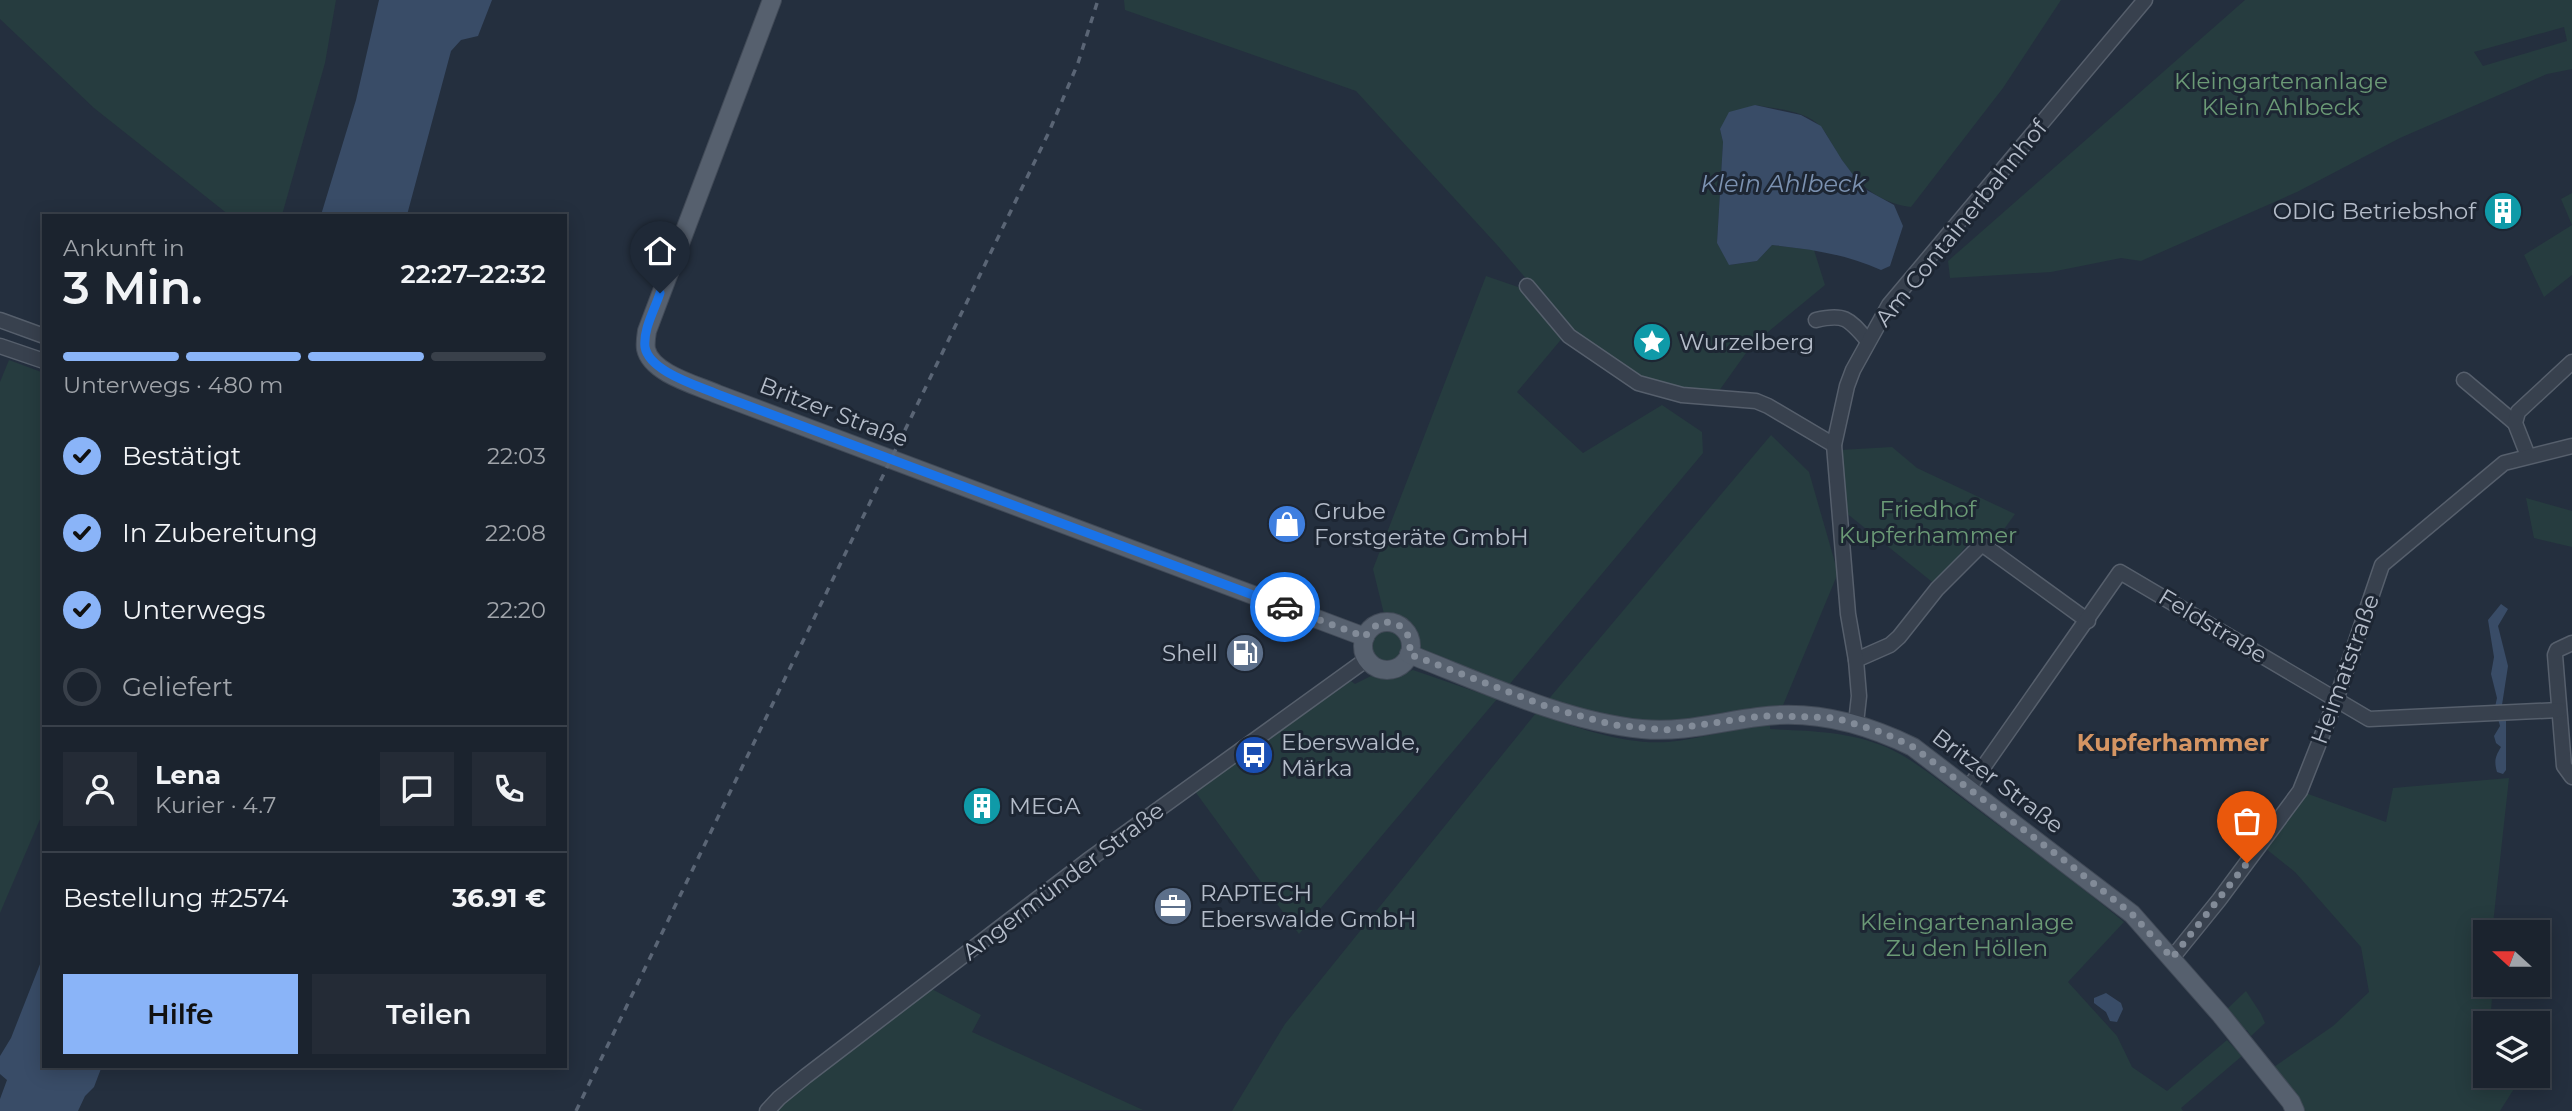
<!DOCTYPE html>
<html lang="de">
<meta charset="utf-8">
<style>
body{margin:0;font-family:Montserrat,sans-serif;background:#242b36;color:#f1f3f6;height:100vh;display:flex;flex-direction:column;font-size:26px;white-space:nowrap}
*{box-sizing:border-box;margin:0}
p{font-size:23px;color:#a0a4aa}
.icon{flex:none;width:38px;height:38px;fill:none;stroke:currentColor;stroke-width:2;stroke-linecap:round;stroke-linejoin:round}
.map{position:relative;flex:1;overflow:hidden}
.drawer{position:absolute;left:42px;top:214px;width:525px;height:854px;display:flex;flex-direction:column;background:#1b232e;border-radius:0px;box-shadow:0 4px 18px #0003,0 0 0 2px #39404a}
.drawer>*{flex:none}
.needle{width:46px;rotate:291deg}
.buttons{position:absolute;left:2473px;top:920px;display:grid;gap:14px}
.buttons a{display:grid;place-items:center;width:77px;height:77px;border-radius:0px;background:#1b232e;box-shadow:0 4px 18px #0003,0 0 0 2px #39404a;font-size:35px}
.pin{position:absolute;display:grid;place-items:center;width:60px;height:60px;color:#fff;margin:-72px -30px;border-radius:50% 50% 50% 0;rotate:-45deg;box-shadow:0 0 7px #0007}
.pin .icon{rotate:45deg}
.courier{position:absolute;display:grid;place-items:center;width:70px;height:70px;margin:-35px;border:5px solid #1a73e8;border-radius:50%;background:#fff;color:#222;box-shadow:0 2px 9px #0007}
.headline em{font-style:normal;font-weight:600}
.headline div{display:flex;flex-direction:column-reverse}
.headline{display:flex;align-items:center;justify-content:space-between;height:119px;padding:0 21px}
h1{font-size:46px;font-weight:600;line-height:52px}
.bar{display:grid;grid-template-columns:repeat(4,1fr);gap:10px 7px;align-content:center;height:84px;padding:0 21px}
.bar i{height:9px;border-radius:5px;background:#39404a}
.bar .selected{background:#8ab4f8}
.bar p{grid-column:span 4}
.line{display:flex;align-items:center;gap:18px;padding:0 21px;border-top:2px solid #39404a}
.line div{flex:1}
.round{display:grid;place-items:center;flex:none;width:74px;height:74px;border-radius:0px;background:#242b36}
ol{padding:0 21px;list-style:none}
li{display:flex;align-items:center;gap:21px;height:77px}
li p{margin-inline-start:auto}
li .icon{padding:7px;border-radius:50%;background:#8ab4f8;color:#111;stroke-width:4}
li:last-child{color:#a0a4aa}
li i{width:38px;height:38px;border:4px solid #39404a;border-radius:50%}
.primary-button{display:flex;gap:14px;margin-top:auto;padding:14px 21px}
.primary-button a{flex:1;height:80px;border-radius:0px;background:#8ab4f8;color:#111;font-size:28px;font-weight:600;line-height:80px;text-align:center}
.primary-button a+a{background:#242b36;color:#f1f3f6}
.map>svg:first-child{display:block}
</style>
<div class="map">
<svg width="2572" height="1111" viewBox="0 0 2572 1111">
<rect width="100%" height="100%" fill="#242f3e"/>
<g fill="#263c3f" fill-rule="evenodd">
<polygon points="0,0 336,0 325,63 282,215 229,215 94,108 0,19"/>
<path d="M1124,0H2061L2003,88L1911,207C1874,202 1855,181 1836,151C1831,143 1827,134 1821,127C1806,110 1776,109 1755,105L1720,129L1723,142L1717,243L1730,265L1757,261L1772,245L1814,250L1825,285L1751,346L1716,395L1682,391L1641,378L1572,332L1498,246L1356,91L1125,10Z"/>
<path d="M2245,0H2572V69L2547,74L2400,138L2297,192L2141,261L2121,258L2051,272L1950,278L1948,261ZM2564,27L2567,41L2483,66L2474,52Z"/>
<polygon points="2572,193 2572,275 2544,297 2524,255 2572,225 2561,199"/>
<polygon points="1486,276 1521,288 1564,336 1517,392 1583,453 1662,405 1702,432 1703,453 1508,686 1421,650 1404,625 1384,614 1373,569"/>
<polygon points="9,360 44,373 44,810 0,913 0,382"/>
<polygon points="1771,435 1809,472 1838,573 1781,710 1688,723 1639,724 1547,701"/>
<polygon points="1892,447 1917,468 2015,514 1994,543 1976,533 1936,585 1845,512 1840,450"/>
<polygon points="2526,498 2572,511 2572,547 2534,538"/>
<circle cx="1386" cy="646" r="16"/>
<polygon points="1413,670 1497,699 1299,934 1194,790 1237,761 1248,761 1261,753 1265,742 1351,681 1355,684 1371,676 1391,678"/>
<path d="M1536,713C1577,728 1624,745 1668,742C1702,739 1736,727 1770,725V729C1810,731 1848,731 1886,747C1917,761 1944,785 1970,804C2022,843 2074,881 2124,922L2068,982L2117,1036L2132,1067L2167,1091L2227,1040L2242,1056L2181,1108L2183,1111H1232L1285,1024Z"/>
<polygon points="2509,778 2492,933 2485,933 2485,985 2493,985 2490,1024 2485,1024 2485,1076 2522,1076 2500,1111 2304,1111 2296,1098 2271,1069 2333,1026 2369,992 2361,947 2295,872 2260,844 2300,791 2386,822 2393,788"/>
<polygon points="928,987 981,1015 972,1032 1143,1110 767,1111"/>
<polygon points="2246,991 2261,1014 2265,1023 2251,1036 2247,1030 2240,1030 2225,1011"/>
</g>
<g fill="#394c67">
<polygon points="379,0 492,0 478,36 461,40 451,51 407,215 321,215 356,100"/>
<path d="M1755,105L1801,115L1821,126L1842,160L1863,188L1894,205L1903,226L1890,266L1881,270C1846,254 1810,249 1772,245L1757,261L1729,265L1717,243L1723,142L1720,129L1729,112Z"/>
<path d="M2501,604L2508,609L2498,626L2508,666L2502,705L2506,720V770L2503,774L2497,772C2494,761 2495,757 2501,747L2496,743L2494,736L2500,726L2495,707L2497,698L2491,674L2494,657L2488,620Z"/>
<polygon points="44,954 44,1066 102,1066 94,1087 85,1096 78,1111 0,1111 0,1099 7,1080 0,1074 0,1056 11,1038"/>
<polygon points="2106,993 2121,1003 2123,1009 2117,1022 2110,1021 2106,1012 2094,1003 2094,998"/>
</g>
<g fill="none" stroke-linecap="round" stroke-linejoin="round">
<g stroke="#565f6c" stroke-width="17">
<g id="minor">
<polyline points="1527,286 1569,336 1638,383 1682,395 1756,401 1768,406 1834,445"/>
<polyline points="0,320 44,336"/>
<path d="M1816,320C1845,313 1849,319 1868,341"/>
<polyline points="0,346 44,361"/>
<polyline points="2464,380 2515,423"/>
<polyline points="2528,456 2515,423 2518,412 2572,362"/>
<polyline points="2572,643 2557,650 2555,655 2564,766 2572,777"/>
<polyline points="1856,660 1890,645 1899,637 1937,589 1982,544 2088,621"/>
<polyline points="1856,723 1859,696 1856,660 1848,614 1834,445 1847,386 1853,370 1889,305 2145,0"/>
<polyline points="1968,789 2120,572 2369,719 2559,710"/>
<polyline points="2172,958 2219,900 2300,791 2336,700 2382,565 2504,463 2572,446"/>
<polyline points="767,1111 779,1098 806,1076 1087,861 1367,659"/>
</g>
</g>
<g stroke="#414a57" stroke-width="20">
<g id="major">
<path d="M772,0L647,331C646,337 645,343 646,349C651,373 696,385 717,394L1365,637"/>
<circle cx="1387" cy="646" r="24"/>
<path d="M1409,654C1481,682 1565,722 1642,729C1682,733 1719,722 1758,717C1813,709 1864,723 1913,747L2132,914L2221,1015L2291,1102L2295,1111"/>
</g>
</g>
<use href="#minor" stroke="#38414e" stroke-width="14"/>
<use href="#major" stroke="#56606e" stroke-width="18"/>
<polyline stroke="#5a6575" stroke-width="3.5" stroke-dasharray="7 7" stroke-linecap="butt" points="576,1111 1049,132 1078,63 1098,0"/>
</g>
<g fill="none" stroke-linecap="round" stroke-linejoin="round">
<path stroke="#828b98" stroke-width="7" stroke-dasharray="0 12.6" d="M1285,607L1365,637C1381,610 1416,623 1409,654L1551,708L1614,725L1665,730L1761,716H1781L1836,718L1884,733L1913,747L2064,860L2132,914L2172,958L2247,863"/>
<path stroke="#1a73e8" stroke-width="9" d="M660,293C655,309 643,329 645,347C649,371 696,385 717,394L1285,607"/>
</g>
<defs>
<g id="building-disc" transform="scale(2.0125)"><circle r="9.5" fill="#0f9aa8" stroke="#1d2633"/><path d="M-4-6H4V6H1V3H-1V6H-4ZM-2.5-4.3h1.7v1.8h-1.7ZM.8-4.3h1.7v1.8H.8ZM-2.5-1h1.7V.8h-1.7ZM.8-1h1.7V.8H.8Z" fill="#fff"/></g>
<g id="sight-disc" transform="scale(2.0125)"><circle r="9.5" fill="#0f9aa8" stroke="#1d2633"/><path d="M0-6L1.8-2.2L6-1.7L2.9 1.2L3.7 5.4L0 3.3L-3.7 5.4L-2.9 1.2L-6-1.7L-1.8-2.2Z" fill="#fff"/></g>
<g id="shop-disc" transform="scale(2.0125)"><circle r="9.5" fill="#3f7fe0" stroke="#1d2633"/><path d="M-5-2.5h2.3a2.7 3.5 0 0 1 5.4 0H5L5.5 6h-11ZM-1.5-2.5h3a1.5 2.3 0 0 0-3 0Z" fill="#fff"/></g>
<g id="fuel-disc" transform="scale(2.0125)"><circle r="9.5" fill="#5c6f8a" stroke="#1d2633"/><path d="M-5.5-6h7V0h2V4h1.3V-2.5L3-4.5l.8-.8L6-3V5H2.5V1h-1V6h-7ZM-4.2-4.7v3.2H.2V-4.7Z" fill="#fff"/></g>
<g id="bus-disc" transform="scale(2.0125)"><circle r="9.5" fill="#1a4fb4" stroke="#1d2633"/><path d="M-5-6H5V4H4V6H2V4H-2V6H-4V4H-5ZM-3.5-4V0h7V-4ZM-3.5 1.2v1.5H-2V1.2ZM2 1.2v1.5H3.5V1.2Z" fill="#fff"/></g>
<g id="office-disc" transform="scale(2.0125)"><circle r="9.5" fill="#5c6f8a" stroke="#1d2633"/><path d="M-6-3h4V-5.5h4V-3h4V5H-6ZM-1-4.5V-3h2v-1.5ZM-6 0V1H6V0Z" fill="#fff"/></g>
</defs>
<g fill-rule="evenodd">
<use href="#building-disc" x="2503" y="211"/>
<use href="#sight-disc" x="1652" y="342"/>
<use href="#shop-disc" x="1287" y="524"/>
<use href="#fuel-disc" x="1245" y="653"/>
<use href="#bus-disc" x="1254" y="755"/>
<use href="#building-disc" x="982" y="806"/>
<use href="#office-disc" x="1173" y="906"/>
</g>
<g text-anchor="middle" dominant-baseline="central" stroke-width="6" stroke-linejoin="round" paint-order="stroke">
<g font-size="23" fill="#6b9a76" stroke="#1d2633">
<text x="2281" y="81">Kleingartenanlage<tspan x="2281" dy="26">Klein Ahlbeck</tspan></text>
<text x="1928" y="509">Friedhof<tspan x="1928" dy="26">Kupferhammer</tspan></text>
<text x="1967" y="922">Kleingartenanlage<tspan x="1967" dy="26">Zu den Höllen</tspan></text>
</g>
<g font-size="23" fill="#b4bcc9" stroke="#1d2633" text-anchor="start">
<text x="2476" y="211" text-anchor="end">ODIG Betriebshof</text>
<text x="1679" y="342">Wurzelberg</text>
<text x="1314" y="511">Grube<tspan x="1314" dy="26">Forstgeräte GmbH</tspan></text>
<text x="1218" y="653" text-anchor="end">Shell</text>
<text x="1281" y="742">Eberswalde,<tspan x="1281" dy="26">Märka</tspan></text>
<text x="1009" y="806">MEGA</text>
<text x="1200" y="893">RAPTECH<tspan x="1200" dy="26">Eberswalde GmbH</tspan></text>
</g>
<g font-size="23" fill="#b4bcc9" stroke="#1d2633">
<text transform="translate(1961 223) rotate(-51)">Am Containerbahnhof</text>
<text transform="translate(834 412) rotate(21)">Britzer Straße</text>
<text transform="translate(2213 626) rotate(31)">Feldstraße</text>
<text transform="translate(2345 669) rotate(-70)">Heimatstraße</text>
<text transform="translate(1998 781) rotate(37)">Britzer Straße</text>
<text transform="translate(1063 881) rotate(-37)">Angermünder Straße</text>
</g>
<g font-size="24" font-style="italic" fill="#7c92b1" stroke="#1d2633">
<text x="1783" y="183">Klein Ahlbeck</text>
</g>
<g font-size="24" font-weight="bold" fill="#d59563" stroke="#1d2633">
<text x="2173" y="742">Kupferhammer</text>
</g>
</g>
</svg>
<div class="buttons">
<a><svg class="needle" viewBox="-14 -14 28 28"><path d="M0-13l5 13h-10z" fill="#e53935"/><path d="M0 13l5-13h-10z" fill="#a0a4aa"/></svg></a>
<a><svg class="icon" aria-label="layers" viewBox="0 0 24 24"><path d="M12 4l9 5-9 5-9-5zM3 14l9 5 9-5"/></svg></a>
</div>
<div class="pin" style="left:2247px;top:863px;background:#ea580c"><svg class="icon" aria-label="bag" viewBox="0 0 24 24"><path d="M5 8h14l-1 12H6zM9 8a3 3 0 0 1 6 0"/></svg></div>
<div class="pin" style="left:660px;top:293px;background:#1f2937"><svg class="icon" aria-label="home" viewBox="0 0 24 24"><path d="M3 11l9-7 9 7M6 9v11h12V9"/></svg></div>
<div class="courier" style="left:1285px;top:607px"><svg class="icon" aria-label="car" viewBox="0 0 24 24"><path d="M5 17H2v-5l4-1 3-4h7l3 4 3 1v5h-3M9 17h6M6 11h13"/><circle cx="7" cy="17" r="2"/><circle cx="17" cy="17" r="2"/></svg></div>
<section class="drawer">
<div class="headline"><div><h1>3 Min.</h1><p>Ankunft in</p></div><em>22:27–22:32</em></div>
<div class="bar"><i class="selected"></i><i class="selected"></i><i class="selected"></i><i></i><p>Unterwegs · 480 m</p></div>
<ol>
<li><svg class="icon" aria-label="check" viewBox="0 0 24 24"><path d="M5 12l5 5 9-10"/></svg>Bestätigt<p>22:03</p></li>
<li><svg class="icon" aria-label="check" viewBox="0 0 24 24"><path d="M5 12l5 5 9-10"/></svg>In Zubereitung<p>22:08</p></li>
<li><svg class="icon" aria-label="check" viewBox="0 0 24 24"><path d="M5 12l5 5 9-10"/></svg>Unterwegs<p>22:20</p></li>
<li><i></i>Geliefert</li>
</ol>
<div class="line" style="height:126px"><a class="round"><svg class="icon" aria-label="person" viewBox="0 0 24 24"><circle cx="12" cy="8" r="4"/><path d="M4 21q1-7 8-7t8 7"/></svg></a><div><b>Lena</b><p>Kurier · 4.7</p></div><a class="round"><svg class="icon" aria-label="chat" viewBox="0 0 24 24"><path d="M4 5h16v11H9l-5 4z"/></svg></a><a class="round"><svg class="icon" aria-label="phone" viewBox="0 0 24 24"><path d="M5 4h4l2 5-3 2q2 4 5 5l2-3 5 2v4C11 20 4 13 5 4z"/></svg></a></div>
<div class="line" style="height:91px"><div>Bestellung #2574</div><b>36.91 €</b></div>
<div class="primary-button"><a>Hilfe</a><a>Teilen</a></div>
</section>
</div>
